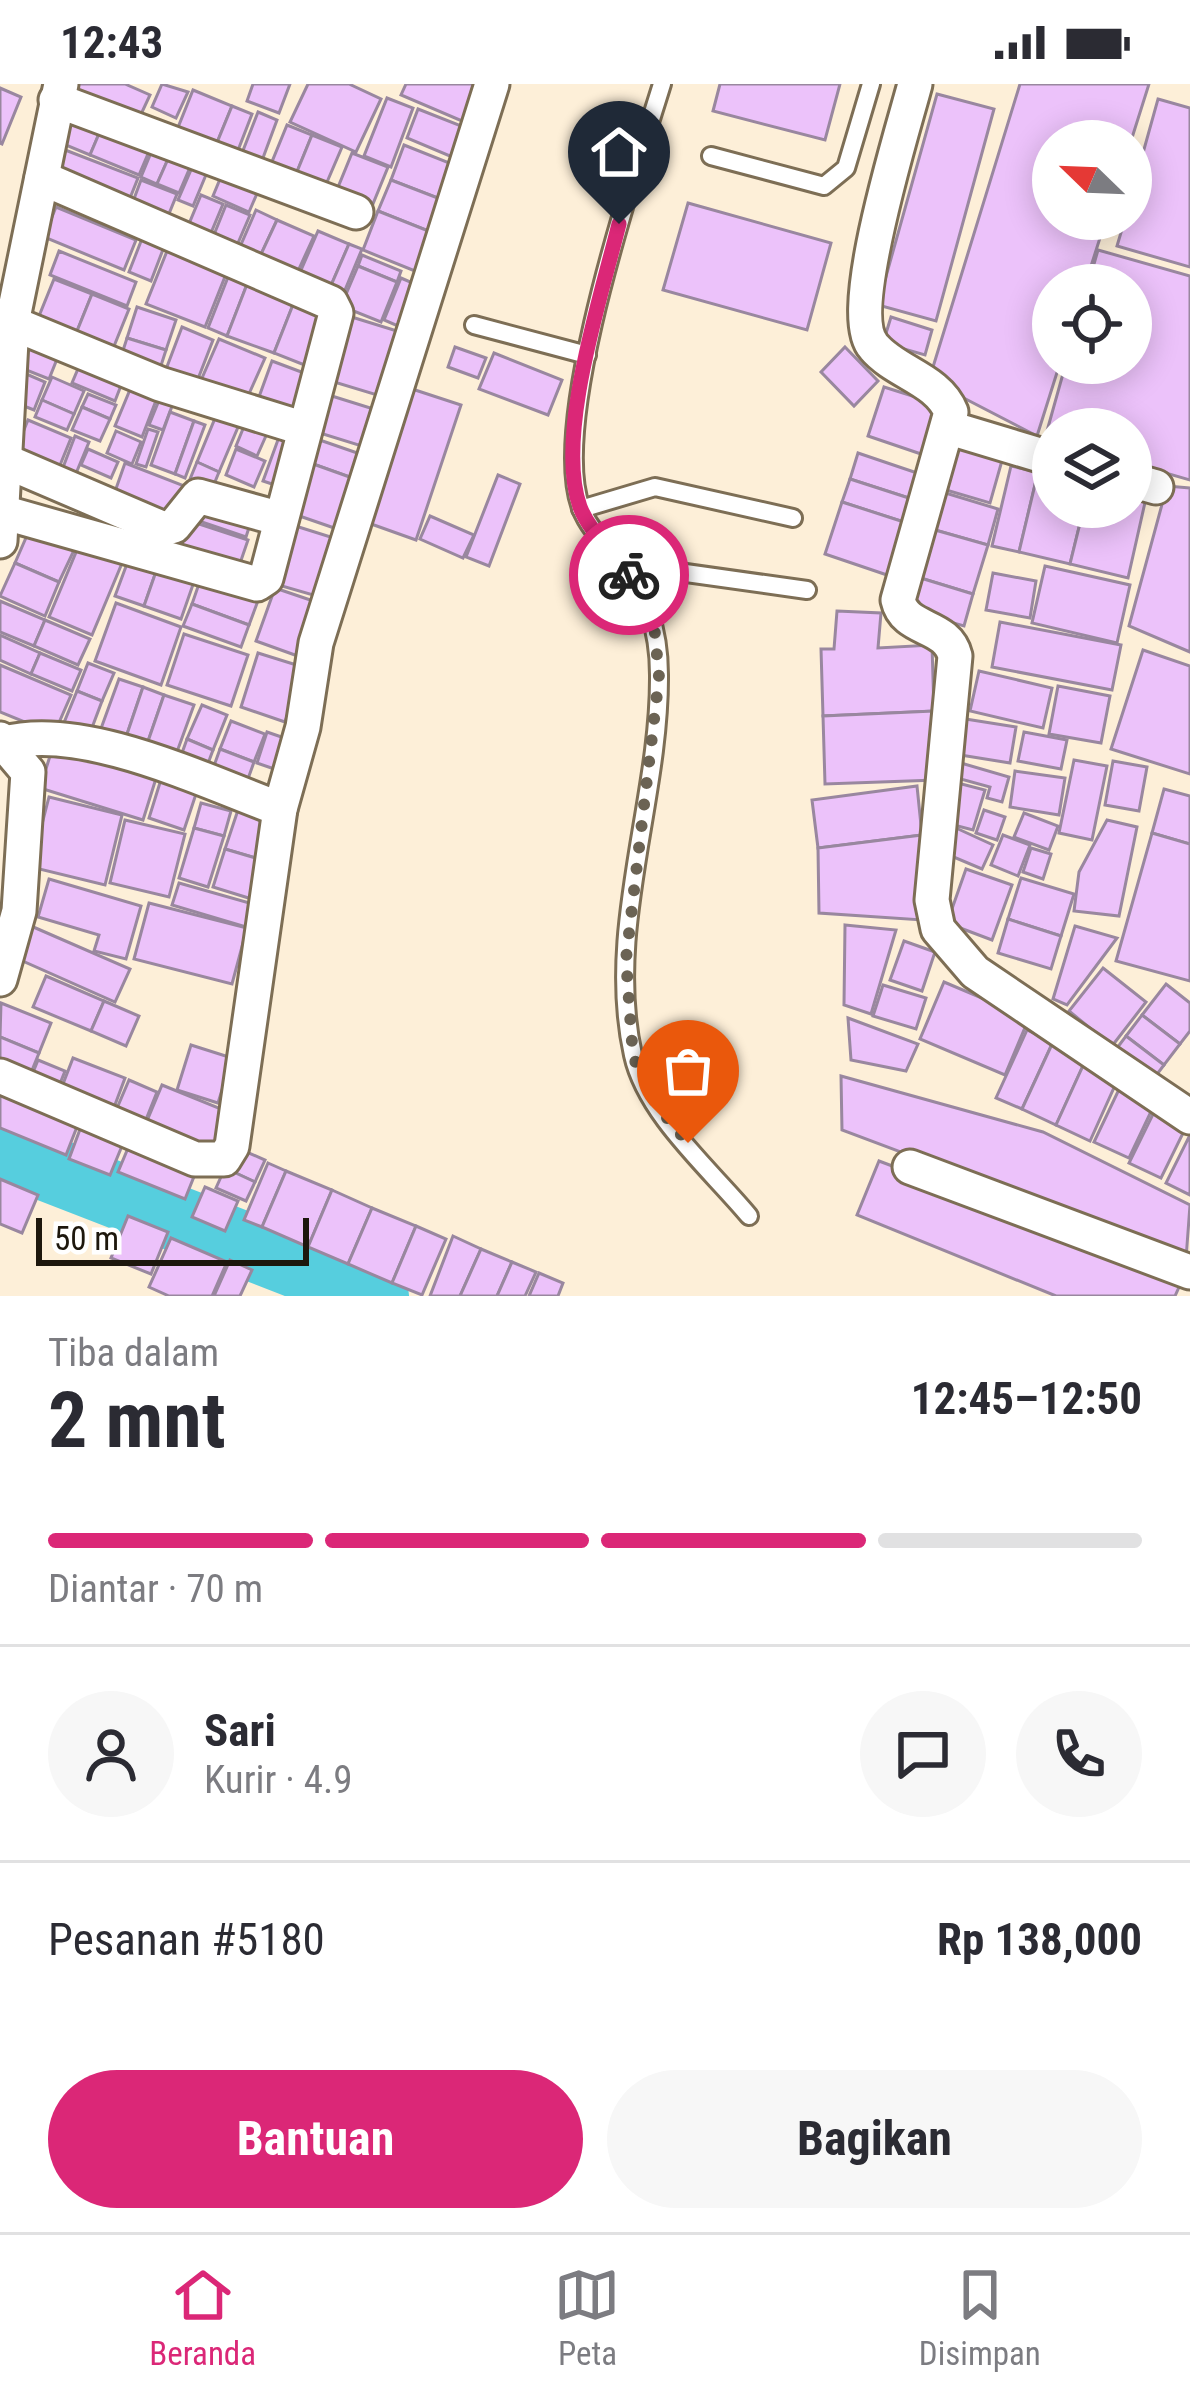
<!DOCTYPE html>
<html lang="id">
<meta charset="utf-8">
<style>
body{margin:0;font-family:"Roboto Condensed",sans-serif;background:#f7f7f7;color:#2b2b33;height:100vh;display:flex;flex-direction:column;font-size:45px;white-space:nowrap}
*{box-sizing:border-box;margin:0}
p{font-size:39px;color:#7c7c81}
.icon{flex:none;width:66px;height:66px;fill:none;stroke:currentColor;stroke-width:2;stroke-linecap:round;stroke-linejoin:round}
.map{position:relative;height:1212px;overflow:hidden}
.panel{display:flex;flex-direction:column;background:#fff;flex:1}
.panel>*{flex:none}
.needle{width:78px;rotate:293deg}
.fabs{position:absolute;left:1032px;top:36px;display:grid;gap:24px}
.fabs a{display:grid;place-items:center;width:120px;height:120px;border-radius:50%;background:#fff;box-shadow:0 6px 30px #0003;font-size:60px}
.scale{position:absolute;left:36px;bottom:30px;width:273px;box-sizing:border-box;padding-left:12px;border:6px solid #1d170d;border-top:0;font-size:33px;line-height:42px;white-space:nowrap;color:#1d170d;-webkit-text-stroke:9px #fff;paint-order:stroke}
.pin{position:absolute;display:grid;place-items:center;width:102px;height:102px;color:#fff;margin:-123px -51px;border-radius:50% 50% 50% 0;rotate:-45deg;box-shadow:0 0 12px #0007}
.pin .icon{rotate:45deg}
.courier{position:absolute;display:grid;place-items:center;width:120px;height:120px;margin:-60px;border:9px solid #db2777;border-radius:50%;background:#fff;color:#222;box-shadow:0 3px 15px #0007}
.summary em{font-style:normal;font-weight:700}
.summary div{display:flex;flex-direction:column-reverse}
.summary{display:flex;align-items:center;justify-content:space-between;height:204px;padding:0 48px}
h1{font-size:78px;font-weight:700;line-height:90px}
.bar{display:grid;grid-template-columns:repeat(4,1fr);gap:18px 12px;align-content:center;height:144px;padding:0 48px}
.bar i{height:15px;border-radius:9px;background:#e1e1e2}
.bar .active{background:#db2777}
.bar p{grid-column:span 4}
.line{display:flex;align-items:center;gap:30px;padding:0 48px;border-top:3px solid #e1e1e2}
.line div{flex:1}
.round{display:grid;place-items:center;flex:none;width:126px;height:126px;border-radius:63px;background:#f7f7f7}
.cta{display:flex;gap:24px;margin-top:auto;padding:24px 48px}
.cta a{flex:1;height:138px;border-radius:72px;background:#db2777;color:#fff;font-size:48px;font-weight:700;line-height:138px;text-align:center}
.cta a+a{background:#f7f7f7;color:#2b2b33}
.status{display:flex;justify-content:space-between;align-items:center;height:84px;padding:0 60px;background:#fff;direction:ltr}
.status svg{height:33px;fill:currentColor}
.dock{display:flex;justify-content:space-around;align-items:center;height:168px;border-top:3px solid #e1e1e2;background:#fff;font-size:33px;color:#7c7c81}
.dock a{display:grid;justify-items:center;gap:6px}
.dock .active{color:#db2777}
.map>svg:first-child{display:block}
</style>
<div class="status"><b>12:43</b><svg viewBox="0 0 49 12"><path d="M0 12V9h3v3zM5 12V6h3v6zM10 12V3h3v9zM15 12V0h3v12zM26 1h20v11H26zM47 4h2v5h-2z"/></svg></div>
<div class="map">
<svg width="1190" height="1212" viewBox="0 0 1190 1212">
<rect width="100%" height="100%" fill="#fdefd8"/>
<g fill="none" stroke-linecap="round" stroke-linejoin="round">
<polyline stroke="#56cede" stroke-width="66" points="0,1066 376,1212"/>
</g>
<g fill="#ecc2fa" stroke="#99879f" stroke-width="3">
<polygon points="78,0 125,0 150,11 136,41 72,13"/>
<polygon points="162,0 188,8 176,34 152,23"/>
<polygon points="253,0 290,0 279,29 247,17"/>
<polygon points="308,0 349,0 381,15 356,68 290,38"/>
<polygon points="406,0 478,0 462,37 401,11"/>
<polygon points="720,0 840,0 825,56 713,27"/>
<polygon points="1020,0 1149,0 1131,57 1053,57 1053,135 1106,135 1085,201 1053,201 1053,279 1060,279 1037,352 929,296"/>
<polygon points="0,4 21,13 2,60 0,59"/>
<polygon points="193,6 232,22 214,66 175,51"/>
<polygon points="937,10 994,25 936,237 878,221"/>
<polygon points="387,14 413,24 391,83 364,72"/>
<polygon points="1158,15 1190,24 1190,183 1117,162 1125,135 1131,135 1131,112"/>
<polygon points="232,22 252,30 235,74 214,66"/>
<polygon points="69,24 104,38 90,71 56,57"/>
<polygon points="418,25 469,45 457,75 407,54"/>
<polygon points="258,28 277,36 257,90 237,82"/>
<polygon points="104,38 153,58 139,91 90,71"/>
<polygon points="287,41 312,51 292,100 267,90"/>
<polygon points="312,51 342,63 321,112 292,100"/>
<polygon points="155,59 172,66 157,100 141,93"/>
<polygon points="404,61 457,82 443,116 391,96"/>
<polygon points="60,64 138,94 128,119 50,89"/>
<polygon points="172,66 194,74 179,109 157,100"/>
<polygon points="352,69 388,83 368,132 332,118"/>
<polygon points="194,79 208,86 193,122 178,116"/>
<polygon points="225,83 262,98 249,128 213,112"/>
<polygon points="141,96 177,110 166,137 131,123"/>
<polygon points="391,96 443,116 431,148 378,127"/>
<polygon points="201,111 223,120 208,156 186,147"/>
<polygon points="688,119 831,159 807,246 663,206"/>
<polygon points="226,121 250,131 232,173 209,163"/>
<polygon points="56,123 136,156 124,186 44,153"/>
<polygon points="256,126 277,136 256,181 236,172"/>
<polygon points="378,127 431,148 415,187 363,166"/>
<polygon points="277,136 314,152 293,198 256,181"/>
<polygon points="145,147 167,155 151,197 129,188"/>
<polygon points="318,147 349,160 326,213 295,200"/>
<polygon points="349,160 362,165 340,218 326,213"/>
<polygon points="169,162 228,185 205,243 146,220"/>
<polygon points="1098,166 1190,192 1190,396 1131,379 1131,345 1053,345 1053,357 1045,354 1066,279 1131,279 1131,201 1088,201"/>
<polygon points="59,167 136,198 127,222 50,191"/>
<polygon points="362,171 401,187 397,198 358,182"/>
<polygon points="358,182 397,198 381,238 341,222"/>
<polygon points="232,183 251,190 227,252 208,244"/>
<polygon points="251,190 298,208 274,269 227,252"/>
<polygon points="401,194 415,200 398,242 384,236"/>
<polygon points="54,195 92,210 71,262 33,247"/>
<polygon points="298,208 330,221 307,282 274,269"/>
<polygon points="92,210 129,225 108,277 71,262"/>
<polygon points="137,223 176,236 166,266 127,254"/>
<polygon points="342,230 397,247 377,311 321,294"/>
<polygon points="891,233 932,246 925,271 883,259"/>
<polygon points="182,243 213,256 196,300 165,288"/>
<polygon points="23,250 61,265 49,295 11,280"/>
<polygon points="127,254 166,266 158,291 119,279"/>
<polygon points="219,255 265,274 244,321 199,301"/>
<polygon points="455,263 486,274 478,294 448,283"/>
<polygon points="845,263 878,297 854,322 821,288"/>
<polygon points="494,269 562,296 548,331 479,305"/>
<polygon points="83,273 125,291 115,317 72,299"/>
<polygon points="272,277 312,292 295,338 255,324"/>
<polygon points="17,286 45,298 34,326 6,315"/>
<polygon points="52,293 84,307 74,330 42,316"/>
<polygon points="134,296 160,306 142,353 115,342"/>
<polygon points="406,303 461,321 416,456 360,436"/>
<polygon points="884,303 941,321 924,371 868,352"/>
<polygon points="164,304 177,309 163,346 149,341"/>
<polygon points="319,308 380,327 368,364 307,345"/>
<polygon points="88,310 116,321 110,335 82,323"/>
<polygon points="42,316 74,330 67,346 35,333"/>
<polygon points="82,323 110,335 100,357 72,346"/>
<polygon points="218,327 241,336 219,388 197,378"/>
<polygon points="170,328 194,337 175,390 151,381"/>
<polygon points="247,335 269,345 257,372 236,362"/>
<polygon points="28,336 71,354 56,391 13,373"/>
<polygon points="194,337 205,341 185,394 175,390"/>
<polygon points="148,345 158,348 146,383 136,380"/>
<polygon points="116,347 141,358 132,380 107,369"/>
<polygon points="75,352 89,358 72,399 59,394"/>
<polygon points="279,353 300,359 287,405 263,397"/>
<polygon points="311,353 366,372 358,396 302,376"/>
<polygon points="960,354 1005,366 990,419 946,406"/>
<polygon points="88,365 118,378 111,394 81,381"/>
<polygon points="236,365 265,377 254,403 226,391"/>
<polygon points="858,369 923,391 915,416 850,395"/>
<polygon points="302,376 358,396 340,446 285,427"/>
<polygon points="197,378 219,388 210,410 188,400"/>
<polygon points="125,379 187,403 173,439 112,416"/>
<polygon points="1011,382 1038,388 1019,468 992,462"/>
<polygon points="1038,388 1053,392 1053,423 1084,423 1070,480 1019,468"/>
<polygon points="498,391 520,400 489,482 466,473"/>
<polygon points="850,395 915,416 907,439 842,418"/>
<polygon points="1167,402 1190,404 1190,568 1129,542"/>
<polygon points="939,407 998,425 988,461 928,444"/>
<polygon points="1131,410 1146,414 1128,494 1070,480 1084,423 1131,423"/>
<polygon points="200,416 252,434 246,453 193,435"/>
<polygon points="842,418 907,439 890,492 825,470"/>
<polygon points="430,432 474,451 463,474 420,455"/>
<polygon points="187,436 248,456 236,491 175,471"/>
<polygon points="286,439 337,455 320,513 268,498"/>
<polygon points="32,440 77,460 59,498 15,479"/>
<polygon points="928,444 988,461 973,510 914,492"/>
<polygon points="82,454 125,472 92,551 49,533"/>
<polygon points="131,469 159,479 144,522 115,512"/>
<polygon points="15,479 59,498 45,532 0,512"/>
<polygon points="159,479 196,492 181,535 144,522"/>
<polygon points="1045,482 1130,501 1117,559 1032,539"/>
<polygon points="993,489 1036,497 1030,534 986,526"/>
<polygon points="914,492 973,510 964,542 904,525"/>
<polygon points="201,494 259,514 249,541 192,520"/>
<polygon points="275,504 325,521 306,575 256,557"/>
<polygon points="0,517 45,536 34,562 0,548"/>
<polygon points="116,519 181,543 161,601 95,577"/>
<polygon points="192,520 249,541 241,563 183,542"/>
<polygon points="837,527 881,529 878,564 932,561 934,627 823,632 821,565 834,565"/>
<polygon points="45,536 90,555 78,581 34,562"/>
<polygon points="1000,538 1121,561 1112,606 992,583"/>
<polygon points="184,550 248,571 231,622 167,601"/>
<polygon points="0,551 40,569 31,590 0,576"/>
<polygon points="1143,566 1190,582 1190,690 1111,665"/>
<polygon points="40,569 81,586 72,607 31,590"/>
<polygon points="258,569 303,583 285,638 241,623"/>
<polygon points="88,579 114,589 102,617 77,607"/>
<polygon points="0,581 71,611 54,650 0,628"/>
<polygon points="979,587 1052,604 1043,644 970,627"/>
<polygon points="119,595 143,603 124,659 99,650"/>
<polygon points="1058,602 1110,612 1101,659 1049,650"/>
<polygon points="143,603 164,611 145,666 124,659"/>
<polygon points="77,607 102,617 87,657 61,646"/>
<polygon points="164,611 194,621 174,676 145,666"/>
<polygon points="202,621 227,631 213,666 187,655"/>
<polygon points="934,627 936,696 825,700 823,632"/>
<polygon points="953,633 1016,643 1010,679 948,669"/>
<polygon points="231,637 265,650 254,678 220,665"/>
<polygon points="267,648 296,658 286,689 257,679"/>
<polygon points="1024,648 1067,656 1061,685 1018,677"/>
<polygon points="187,655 213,666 203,693 177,683"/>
<polygon points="55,656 158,688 143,736 40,704"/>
<polygon points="220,665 254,678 244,706 210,693"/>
<polygon points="1074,676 1107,682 1092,756 1059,749"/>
<polygon points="1113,677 1147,683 1139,727 1105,721"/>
<polygon points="961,679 1009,693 1002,718 987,714 990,703 957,694"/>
<polygon points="1015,687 1065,694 1059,731 1010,723"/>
<polygon points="163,689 199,701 184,746 149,734"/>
<polygon points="950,697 985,706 973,746 950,740"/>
<polygon points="917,702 922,751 818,764 812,716"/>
<polygon points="1164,705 1190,712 1190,760 1152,749"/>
<polygon points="49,713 122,731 105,801 31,783"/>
<polygon points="201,719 231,727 224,752 194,744"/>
<polygon points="239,723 276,736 266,777 225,765"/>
<polygon points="984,726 1005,733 997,756 976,749"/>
<polygon points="1024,729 1058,742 1049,766 1014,753"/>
<polygon points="125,736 185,750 169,813 110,799"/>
<polygon points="1107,736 1137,743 1119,832 1074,827 1079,788"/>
<polygon points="194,744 224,752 208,803 179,794"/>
<polygon points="956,744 993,761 982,785 944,769"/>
<polygon points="1152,749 1190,760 1190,897 1116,877"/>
<polygon points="922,751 922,836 819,829 818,764"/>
<polygon points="1003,751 1030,761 1018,792 991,781"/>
<polygon points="1031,764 1051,770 1043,795 1023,788"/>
<polygon points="225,765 266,777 255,816 213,803"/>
<polygon points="966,785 1012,801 992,856 947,839"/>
<polygon points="1021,794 1074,810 1061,852 1008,835"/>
<polygon points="49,795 141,822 126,875 94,867 99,851 38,833"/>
<polygon points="179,799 253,820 246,843 172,821"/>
<polygon points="149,819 247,844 232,900 134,875"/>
<polygon points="1008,835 1061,852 1051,885 998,869"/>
<polygon points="845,841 896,846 871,930 844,921"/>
<polygon points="31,842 130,885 115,918 16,874"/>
<polygon points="1075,842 1117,854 1067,921 1053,915"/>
<polygon points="904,857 935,868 922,907 890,896"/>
<polygon points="1103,884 1146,918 1112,962 1069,927"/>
<polygon points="46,892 104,917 91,947 33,923"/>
<polygon points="944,898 1029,934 1005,991 920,955"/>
<polygon points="1166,900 1190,919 1190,947 1180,960 1142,931"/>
<polygon points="883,901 926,914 916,945 873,932"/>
<polygon points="104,917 139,932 126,962 91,947"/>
<polygon points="1,919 51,939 39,969 0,953"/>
<polygon points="1142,931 1180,960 1164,981 1126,952"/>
<polygon points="848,934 918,960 906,987 851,976"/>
<polygon points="1027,946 1053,958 1022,1025 996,1014"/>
<polygon points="1126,952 1164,981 1155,993 1117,964"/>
<polygon points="0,953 39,969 26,1001 0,990"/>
<polygon points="1053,958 1087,973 1056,1041 1022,1025"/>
<polygon points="191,961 232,974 218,1019 177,1006"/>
<polygon points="1087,973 1121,988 1090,1057 1056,1041"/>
<polygon points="73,974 125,994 110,1034 58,1013"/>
<polygon points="38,976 65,987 55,1012 28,1001"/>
<polygon points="841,992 1043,1048 1190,1121 1186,1175 842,1046"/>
<polygon points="129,996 157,1008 141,1048 112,1036"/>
<polygon points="1122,999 1157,1015 1129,1074 1094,1058"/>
<polygon points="0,1001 80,1035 66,1071 0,1044"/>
<polygon points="162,1001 231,1029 214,1073 144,1044"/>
<polygon points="1157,1022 1189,1037 1161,1094 1129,1079"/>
<polygon points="82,1040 124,1057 110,1091 69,1075"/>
<polygon points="1190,1051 1190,1111 1166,1099"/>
<polygon points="131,1057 197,1085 185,1115 118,1088"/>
<polygon points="235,1063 265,1076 255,1098 225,1084"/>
<polygon points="879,1077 1184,1192 1175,1212 1056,1212 857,1131"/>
<polygon points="268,1079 286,1087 262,1143 244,1136"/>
<polygon points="225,1084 255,1098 246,1117 216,1104"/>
<polygon points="286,1087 332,1106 308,1163 262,1143"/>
<polygon points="0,1095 38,1111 22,1149 0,1140"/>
<polygon points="205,1103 238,1117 225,1147 192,1133"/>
<polygon points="332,1106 372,1124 348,1180 308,1163"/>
<polygon points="372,1124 416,1142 392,1199 348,1180"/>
<polygon points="128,1132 168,1148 151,1190 111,1174"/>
<polygon points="416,1142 446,1155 422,1211 392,1199"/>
<polygon points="453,1152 481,1165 460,1212 430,1212"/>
<polygon points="171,1154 227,1178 212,1212 169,1212 149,1203"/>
<polygon points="481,1165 512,1178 497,1212 460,1212"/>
<polygon points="230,1176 252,1186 240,1212 214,1212"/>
<polygon points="512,1178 536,1188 525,1212 497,1212"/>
<polygon points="539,1189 563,1199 558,1212 529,1212"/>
</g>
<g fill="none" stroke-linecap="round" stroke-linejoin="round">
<g stroke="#7d6e55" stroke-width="22">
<g id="lane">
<path d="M662,0C634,91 549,339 581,424C588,443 604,459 618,475C647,510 659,545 659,591C660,716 605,846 633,971C646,1031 711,1086 749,1132"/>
<polyline points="711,72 824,102 846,84 871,0"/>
<polyline points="474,241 587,271"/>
<polyline points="581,425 655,403 793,434"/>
<polyline points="622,480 807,506"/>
</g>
</g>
<g stroke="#7d6e55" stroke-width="39">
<g id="street">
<path d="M915,0C903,46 844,230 874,263C896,289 938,295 951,328L898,516C905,548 947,539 955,572L932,816L938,845L975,888L1190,1033"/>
<polyline points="56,16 356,128"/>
<polyline points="12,239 160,300 305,345"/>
<polyline points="950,344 1053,375"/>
<polyline points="3,376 164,445 174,442 198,412 281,435"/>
<polyline points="1131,396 1156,403"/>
<polyline points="2,428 257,500 266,494 336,229 331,219 42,94"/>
<polyline points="0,457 12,239 61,0"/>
<polyline points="0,655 28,688 19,827 0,895"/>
<path d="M5,659C84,638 204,697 280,725"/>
<polyline points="0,992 195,1075 224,1075 232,1062 280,725 303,643 316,559 492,0"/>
<polyline points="910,1083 1190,1188"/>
</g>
</g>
<use href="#lane" stroke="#fff" stroke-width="16"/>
<use href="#street" stroke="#fff" stroke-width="33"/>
</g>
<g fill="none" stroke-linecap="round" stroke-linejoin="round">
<polyline stroke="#6b6354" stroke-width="12" stroke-dasharray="0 21.6" points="629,491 653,529 659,593 626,875 633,973 657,1022 688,1059"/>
<path stroke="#db2777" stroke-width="15" d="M619,140C601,213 555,353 580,423C590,449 614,468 629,491"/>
</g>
</svg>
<div class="fabs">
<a><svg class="needle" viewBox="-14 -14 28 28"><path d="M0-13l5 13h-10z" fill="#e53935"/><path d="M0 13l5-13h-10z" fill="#7c7c81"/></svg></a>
<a><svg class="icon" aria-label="locate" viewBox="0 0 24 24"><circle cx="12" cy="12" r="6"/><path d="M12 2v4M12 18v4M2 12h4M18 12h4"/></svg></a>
<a><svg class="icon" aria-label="layers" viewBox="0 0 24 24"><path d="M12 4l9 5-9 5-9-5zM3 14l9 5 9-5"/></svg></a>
</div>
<div class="scale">50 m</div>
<div class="pin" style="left:688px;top:1059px;background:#ea580c"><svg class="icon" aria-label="bag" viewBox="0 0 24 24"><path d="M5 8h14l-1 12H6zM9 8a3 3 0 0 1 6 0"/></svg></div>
<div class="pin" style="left:619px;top:140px;background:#1f2937"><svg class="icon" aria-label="home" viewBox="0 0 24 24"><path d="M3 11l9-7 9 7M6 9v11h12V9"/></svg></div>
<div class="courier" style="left:629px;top:491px"><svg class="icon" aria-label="bike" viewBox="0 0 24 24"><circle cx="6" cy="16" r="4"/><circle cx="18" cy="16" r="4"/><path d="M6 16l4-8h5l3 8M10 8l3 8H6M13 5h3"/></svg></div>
</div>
<section class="panel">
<div class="summary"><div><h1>2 mnt</h1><p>Tiba dalam</p></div><em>12:45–12:50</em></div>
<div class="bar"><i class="active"></i><i class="active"></i><i class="active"></i><i></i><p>Diantar · 70 m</p></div>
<div class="line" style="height:216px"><a class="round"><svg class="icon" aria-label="person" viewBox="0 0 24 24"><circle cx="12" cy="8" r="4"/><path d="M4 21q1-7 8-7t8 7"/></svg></a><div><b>Sari</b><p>Kurir · 4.9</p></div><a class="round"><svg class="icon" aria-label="chat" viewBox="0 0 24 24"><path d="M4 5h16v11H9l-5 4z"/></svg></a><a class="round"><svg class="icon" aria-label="phone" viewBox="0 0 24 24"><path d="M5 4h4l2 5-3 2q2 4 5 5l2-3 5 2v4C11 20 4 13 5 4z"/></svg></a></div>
<div class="line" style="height:156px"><div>Pesanan #5180</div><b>Rp 138,000</b></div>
<div class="cta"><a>Bantuan</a><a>Bagikan</a></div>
</section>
<nav class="dock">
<a class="active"><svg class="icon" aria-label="home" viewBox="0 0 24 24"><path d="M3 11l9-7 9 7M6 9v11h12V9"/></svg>Beranda</a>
<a><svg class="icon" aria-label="map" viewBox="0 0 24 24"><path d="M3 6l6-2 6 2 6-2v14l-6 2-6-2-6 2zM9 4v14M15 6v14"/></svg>Peta</a>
<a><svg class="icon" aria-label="saved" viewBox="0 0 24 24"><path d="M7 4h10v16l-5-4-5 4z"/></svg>Disimpan</a>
</nav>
